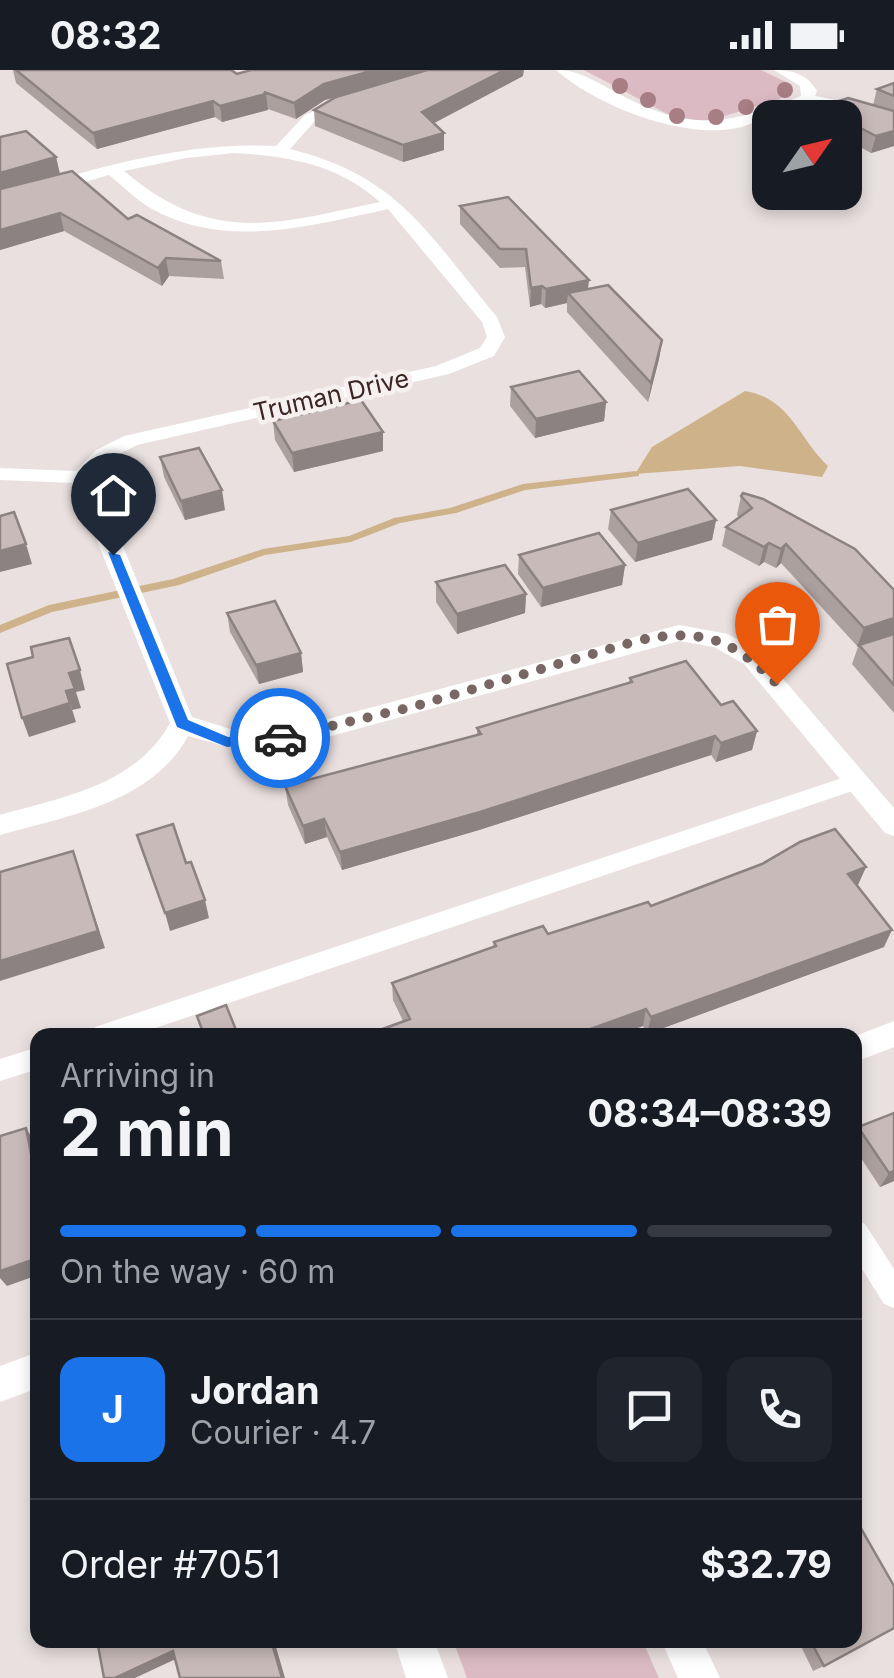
<!DOCTYPE html>
<meta charset="utf-8">
<style>
body{margin:0;font-family:Inter,sans-serif;background:#20242c;color:#f1f3f6;height:100vh;display:flex;flex-direction:column;font-size:38px;white-space:nowrap}
*{box-sizing:border-box;margin:0}
p{font-size:32px;color:#9ea1a6}
.icon{flex:none;width:55px;height:55px;fill:none;stroke:currentColor;stroke-width:2;stroke-linecap:round;stroke-linejoin:round}
.map{position:relative;flex:1;overflow:hidden}
.drawer{position:absolute;left:30px;top:958px;width:832px;height:620px;display:flex;flex-direction:column;background:#171b24;border-radius:20px;box-shadow:0 5px 15px #0003}
.drawer>*{flex:none}
.needle{width:65px;rotate:56deg}
.buttons{position:absolute;left:752px;top:30px;display:grid;gap:20px}
.buttons a{display:grid;place-items:center;width:110px;height:110px;border-radius:20px;background:#171b24;box-shadow:0 5px 15px #0003;font-size:50px}
.pin{position:absolute;display:grid;place-items:center;width:85px;height:85px;color:#fff;margin:-102px -42px;border-radius:50% 50% 50% 0;rotate:-45deg;box-shadow:0 0 10px #0007}
.pin .icon{rotate:45deg}
.courier{position:absolute;display:grid;place-items:center;width:100px;height:100px;margin:-50px;border:8px solid #1a73e8;border-radius:50%;background:#fff;color:#222;box-shadow:0 2px 12px #0007}
.head em{font-style:normal;font-weight:700}
.head div{display:flex;flex-direction:column-reverse}
.head{display:flex;align-items:center;justify-content:space-between;height:170px;padding:0 30px}
h1{font-size:65px;font-weight:700;line-height:75px}
.bar{display:grid;grid-template-columns:repeat(4,1fr);gap:15px 10px;align-content:center;height:120px;padding:0 30px}
.bar i{height:12px;border-radius:8px;background:#363941}
.bar .on{background:#1a73e8}
.bar p{grid-column:span 4}
.line{display:flex;align-items:center;gap:25px;padding:0 30px;border-top:2px solid #363941}
.line div{flex:1}
.round{display:grid;place-items:center;flex:none;width:105px;height:105px;border-radius:20px;background:#20242c}
.status{display:flex;justify-content:space-between;align-items:center;height:70px;padding:0 50px;background:#171b24;direction:ltr}
.status svg{height:28px;fill:currentColor}
.map>svg:first-child{display:block}
</style>
<div class="status"><b>08:32</b><svg viewBox="0 0 49 12"><path d="M0 12V9h3v3zM5 12V6h3v6zM10 12V3h3v9zM15 12V0h3v12zM26 1h20v11H26zM47 4h2v5h-2z"/></svg></div>
<div class="map">
<svg width="894" height="1608" viewBox="0 0 894 1608">
<rect width="100%" height="100%" fill="#eae0e0"/>
<g fill="#dbbac3">
<polygon points="584,0 761,0 786,12 792,20 780,29 705,52 675,48"/>
<polygon points="453,1570 642,1570 659,1608 467,1608"/>
</g>
<path fill="#ceb38a" d="M745,321C790,328 799,369 828,396L822,407L740,396L635,404L652,377Z"/>
<g fill="none" stroke-linecap="round" stroke-linejoin="round">
<polygon fill="#ceb38a" fill-rule="evenodd" points="635,401 639,402 639,406 525,420 456,443 400,453 351,472 265,485 179,515 52,542 0,563 0,555 49,535 173,509 263,479 349,466 394,448 450,438 523,414"/>
<g fill="#fff" fill-rule="evenodd">
<polygon points="857,703 864,705 868,711 864,717 135,965 92,965 95,957"/>
<polygon points="38,977 38,999 0,1011 0,989"/>
<polygon points="855,1150 865,1154 894,1199 894,1238 884,1234 855,1188"/>
</g>
<g fill="#fff" fill-rule="evenodd">
<path d="M556,0C581,0 599,14 621,25C691,62 730,55 801,26L800,16L774,0C793,0 807,4 817,21L815,26L861,35L894,48V57C867,49 842,37 813,34C796,33 760,52 741,57C686,71 598,37 556,0Z"/>
<path d="M344,28L356,31L315,51L290,79C400,106 429,166 497,247L505,267L494,286L449,304L137,375L110,389L94,404L192,647L240,662L302,656L679,555L728,564L760,582L894,738V766L885,763L744,594L714,577L679,571L302,674L240,680L188,666C152,733 67,746 0,765V745C63,727 136,715 170,653L74,413L0,410V398L76,401L96,380L124,366L436,296L480,278L487,267L482,252L388,139C310,156 226,180 152,139C136,130 123,116 109,105L0,136V126C91,100 180,71 276,76L305,45ZM234,83C288,86 338,94 380,132C275,154 213,176 124,101L186,88Z"/>
<polygon points="894,951 894,977 855,992 855,966"/>
<polygon points="38,1282 38,1318 0,1332 0,1296"/>
<polygon points="394,1570 434,1570 448,1608 406,1608"/>
<polygon points="661,1570 702,1570 720,1608 678,1608"/>
</g>
</g>
<g fill="#a67e84">
<circle cx="620" cy="16" r="8"/>
<circle cx="785" cy="20" r="8"/>
<circle cx="648" cy="30" r="8"/>
<circle cx="746" cy="37" r="8"/>
<circle cx="677" cy="46" r="8"/>
<circle cx="716" cy="47" r="8"/>
</g>
<g fill="#aca09f">
<polygon points="13,0 231,0 237,4 523,6 433,53 444,63 444,80 403,92 315,56 314,40 336,27 325,30 296,49 268,39 222,52 215,47 97,79 16,13"/>
<polygon points="894,13 894,76 871,83 845,69 845,48 817,48 820,37 873,35 877,19"/>
<polygon points="56,87 60,104 128,149 221,191 224,209 169,206 162,216 64,161 0,180"/>
<polygon points="460,136 588,219 662,270 659,289 648,332 567,242 567,233 545,238 541,234 530,237 525,197 500,198 460,154"/>
<polygon points="511,317 606,332 604,351 535,368 510,336"/>
<polygon points="273,351 383,381 294,402 275,370"/>
<polygon points="160,387 225,440 185,450 164,407"/>
<polygon points="741,426 894,520 894,643 852,594 858,577 781,493 776,498 764,492 759,496 722,476 726,457 739,448 737,445"/>
<polygon points="611,440 716,450 712,470 635,492 608,459"/>
<polygon points="519,485 625,495 622,515 541,537 518,504"/>
<polygon points="436,512 526,524 525,543 457,564 436,532"/>
<polygon points="227,543 301,583 303,602 259,614 230,562"/>
<polygon points="630,608 721,635 757,661 752,680 716,692 711,685 479,760 342,800 327,767 305,774 288,735 285,716 477,665 477,658 629,612"/>
<polygon points="866,797 857,816 884,877 647,964 643,956 618,965 366,965 403,951 393,930 392,913 493,877 494,872 548,864 651,836"/>
<polygon points="894,1043 894,1111 880,1117 855,1079 855,1062 858,1057"/>
<polygon points="798,1570 855,1570 824,1596 813,1601"/>
</g>
<g fill="#8c8282">
<polygon points="375,0 432,0 325,30 296,49 294,33 324,14"/>
<polygon points="505,0 524,0 523,6 423,59 422,42"/>
<polygon points="266,24 268,40 222,52 220,36"/>
<polygon points="213,31 215,47 97,79 93,63"/>
<polygon points="894,61 894,76 871,83 876,66"/>
<polygon points="444,63 444,80 403,92 403,75"/>
<polygon points="56,87 60,105 0,122 0,103"/>
<polygon points="60,143 64,161 0,180 0,160"/>
<polygon points="166,188 169,206 162,216 158,198"/>
<polygon points="589,210 587,228 568,223 567,233 545,238 546,219"/>
<polygon points="542,216 541,234 530,237 531,218"/>
<polygon points="662,270 659,289 648,332 651,313"/>
<polygon points="606,332 604,351 535,368 536,349"/>
<polygon points="383,362 383,381 294,402 292,383"/>
<polygon points="222,420 225,440 185,450 181,431"/>
<polygon points="716,450 712,470 635,492 638,473"/>
<polygon points="769,473 764,492 759,496 764,477"/>
<polygon points="26,474 32,494 0,502 0,481"/>
<polygon points="786,474 781,493 776,498 781,479"/>
<polygon points="625,495 622,515 541,537 543,518"/>
<polygon points="526,524 525,543 457,564 457,544"/>
<polygon points="894,548 894,565 857,577 864,558"/>
<polygon points="301,583 303,602 259,614 256,595"/>
<polygon points="80,600 85,620 76,622 81,638 72,640 66,621 69,603"/>
<polygon points="70,633 76,652 29,667 22,648"/>
<polygon points="757,661 752,680 716,692 721,673"/>
<polygon points="715,666 711,685 479,760 342,800 340,782"/>
<polygon points="324,749 327,767 305,774 303,756"/>
<polygon points="73,781 105,878 0,911 0,891"/>
<polygon points="866,797 858,815 840,822 848,804"/>
<polygon points="205,830 209,848 170,861 165,843"/>
<polygon points="892,860 884,877 647,964 651,947"/>
<polygon points="646,939 643,956 618,965 574,965"/>
<polygon points="26,1058 35,1073 38,1085 38,1107 35,1103"/>
<polygon points="894,1101 894,1111 880,1117 889,1103"/>
<polygon points="38,1188 38,1205 7,1216 0,1208 0,1199"/>
<polygon points="271,1570 274,1570 285,1608 282,1608"/>
<polygon points="173,1581 180,1587 135,1608 115,1608"/>
</g>
<g fill="#c8bab9" stroke="#8c8282" stroke-width="2.5">
<polygon points="16,0 231,0 237,4 251,0 375,0 324,14 294,33 264,22 266,24 220,36 213,31 93,63"/>
<polygon points="427,0 505,0 422,42 444,63 403,75 314,40 336,27"/>
<polygon points="894,13 894,26 877,19"/>
<polygon points="848,28 894,41 894,61 876,66 845,50 845,48 840,48 820,37"/>
<polygon points="26,61 56,87 0,103 0,67"/>
<polygon points="72,101 128,149 137,145 221,191 166,188 158,198 60,143 0,160 0,119"/>
<polygon points="508,127 589,210 546,219 542,216 531,218 526,179 500,179 460,136"/>
<polygon points="608,215 662,270 651,313 568,223"/>
<polygon points="579,301 606,332 536,349 511,317"/>
<polygon points="361,330 383,362 292,383 273,351"/>
<polygon points="199,378 222,420 181,431 160,387"/>
<polygon points="688,419 716,450 638,473 611,440"/>
<polygon points="743,423 763,429 855,479 894,520 894,548 864,558 786,474 781,479 769,473 764,477 726,457 752,438 741,426"/>
<polygon points="14,442 26,474 0,481 0,446"/>
<polygon points="599,463 625,495 543,518 519,485"/>
<polygon points="505,495 526,524 457,544 436,512"/>
<polygon points="275,531 301,583 256,595 227,543"/>
<polygon points="894,564 894,615 859,575"/>
<polygon points="69,568 80,600 69,603 75,619 66,621 70,633 22,648 7,594 33,587 31,577"/>
<polygon points="686,591 721,635 733,631 757,661 721,673 715,666 480,742 340,782 324,749 303,756 285,716 481,664 477,658 632,612 630,608"/>
<polygon points="173,754 186,793 191,792 205,830 165,843 137,765"/>
<polygon points="835,759 866,797 848,804 892,860 651,947 646,939 574,965 366,965 410,949 392,913 496,876 494,872 543,856 548,864 648,832 651,836 762,794 800,772"/>
<polygon points="73,781 98,861 0,891 0,802"/>
<polygon points="226,935 238,965 204,965 197,946"/>
<polygon points="894,1043 894,1101 889,1103 858,1057"/>
<polygon points="26,1058 35,1103 38,1102 38,1188 0,1201 0,1066"/>
<polygon points="855,1448 894,1516 894,1558 824,1596 810,1570 855,1570"/>
<polygon points="97,1570 271,1570 282,1608 180,1608 173,1581 115,1608 104,1608"/>
</g>
<polygon fill="#1a73e8" points="108,482 120,485 188,650 228,667 280,663 287,668 285,672 227,677 177,657"/>
<g fill="none" stroke-linecap="round" stroke-linejoin="round">
<path stroke="#786764" stroke-width="10" stroke-dasharray="0 18" d="M280,668L412,637L640,570C703,558 733,569 777,614"/>
</g>
<g text-anchor="middle" dominant-baseline="central" stroke-width="9" stroke-linejoin="round" paint-order="stroke">
<g font-size="25" fill="#3a2622" stroke="#f7f0f1">
<text transform="translate(331 325) rotate(-13)">Truman Drive</text>
</g>
</g>
</svg>
<div class="buttons">
<a><svg class="needle" viewBox="-14 -14 28 28"><path d="M0-13l5 13h-10z" fill="#e53935"/><path d="M0 13l5-13h-10z" fill="#9ea1a6"/></svg></a>
</div>
<div class="pin" style="left:777px;top:614px;background:#ea580c"><svg class="icon" aria-label="bag" viewBox="0 0 24 24"><path d="M5 8h14l-1 12H6zM9 8a3 3 0 0 1 6 0"/></svg></div>
<div class="pin" style="left:113px;top:485px;background:#1f2937"><svg class="icon" aria-label="home" viewBox="0 0 24 24"><path d="M3 11l9-7 9 7M6 9v11h12V9"/></svg></div>
<div class="courier" style="left:280px;top:668px"><svg class="icon" aria-label="car" viewBox="0 0 24 24"><path d="M5 17H2v-5l4-1 3-4h7l3 4 3 1v5h-3M9 17h6M6 11h13"/><circle cx="7" cy="17" r="2"/><circle cx="17" cy="17" r="2"/></svg></div>
<section class="drawer">
<div class="head"><div><h1>2 min</h1><p>Arriving in</p></div><em>08:34–08:39</em></div>
<div class="bar"><i class="on"></i><i class="on"></i><i class="on"></i><i></i><p>On the way · 60 m</p></div>
<div class="line" style="height:180px"><b class="round" style="background:#1a73e8;color:#fff">J</b><div><b>Jordan</b><p>Courier · 4.7</p></div><a class="round"><svg class="icon" aria-label="chat" viewBox="0 0 24 24"><path d="M4 5h16v11H9l-5 4z"/></svg></a><a class="round"><svg class="icon" aria-label="phone" viewBox="0 0 24 24"><path d="M5 4h4l2 5-3 2q2 4 5 5l2-3 5 2v4C11 20 4 13 5 4z"/></svg></a></div>
<div class="line" style="height:130px"><div>Order #7051</div><b>$32.79</b></div>
</section>
</div>
